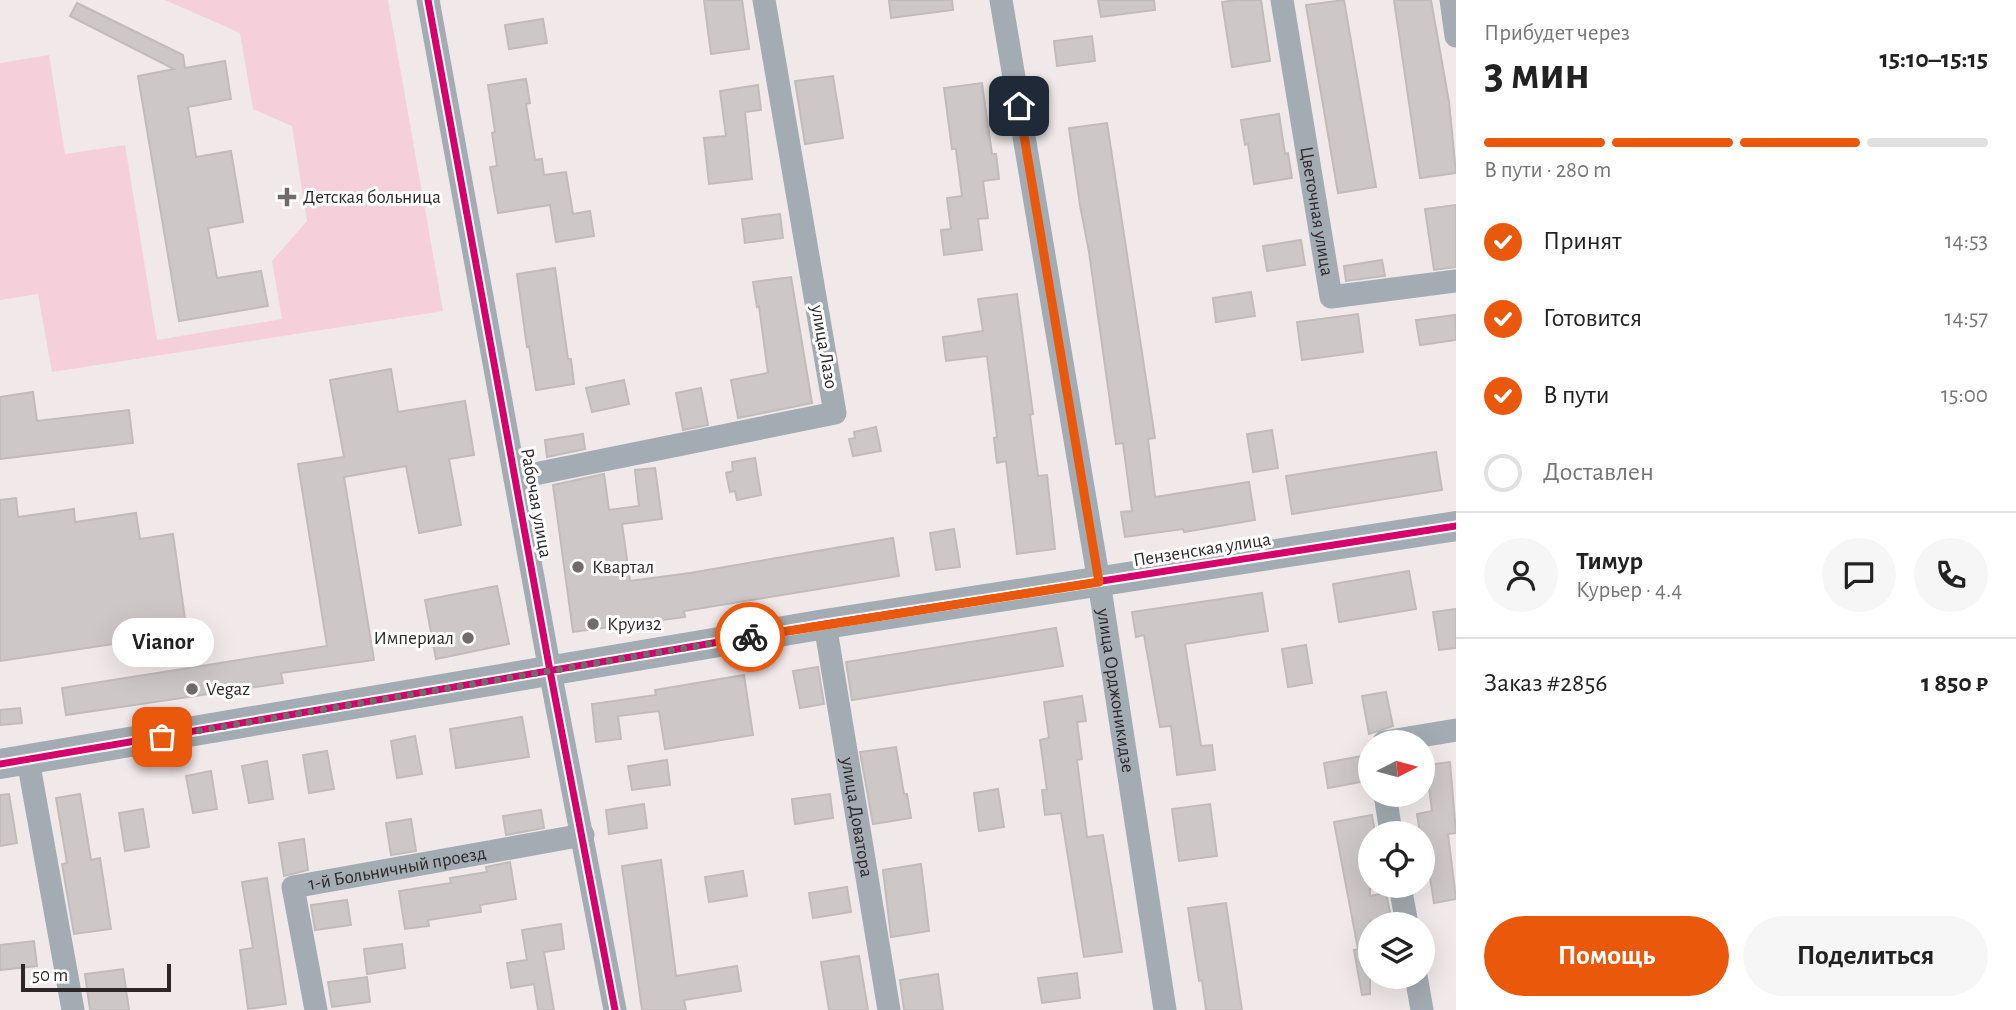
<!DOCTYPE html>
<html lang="ru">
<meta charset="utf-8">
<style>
body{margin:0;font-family:"Alegreya Sans",sans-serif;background:#f6f6f6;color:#222;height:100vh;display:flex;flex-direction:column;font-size:26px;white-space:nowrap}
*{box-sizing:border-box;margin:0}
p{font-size:23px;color:#767676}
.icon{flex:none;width:38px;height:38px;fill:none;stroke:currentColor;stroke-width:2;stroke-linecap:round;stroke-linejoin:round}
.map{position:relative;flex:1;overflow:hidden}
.side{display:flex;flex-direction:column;background:#fff;width:560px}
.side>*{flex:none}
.needle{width:46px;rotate:84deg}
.tools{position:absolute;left:1358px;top:730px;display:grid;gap:14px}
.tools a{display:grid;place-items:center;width:77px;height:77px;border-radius:50%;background:#fff;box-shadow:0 7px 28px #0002;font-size:35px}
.scale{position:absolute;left:21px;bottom:18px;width:150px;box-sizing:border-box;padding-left:7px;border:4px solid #2d2729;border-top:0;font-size:19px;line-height:24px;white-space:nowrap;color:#2d2729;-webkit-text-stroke:5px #fff;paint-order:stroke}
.pin{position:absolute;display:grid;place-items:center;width:60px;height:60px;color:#fff;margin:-30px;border-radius:14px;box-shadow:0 4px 10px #0006}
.courier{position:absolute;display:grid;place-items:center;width:70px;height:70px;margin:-35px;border:5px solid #ea580c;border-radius:50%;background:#fff;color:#222;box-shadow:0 2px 9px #0007}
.bubble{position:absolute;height:49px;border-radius:24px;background:#fff;box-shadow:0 7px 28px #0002;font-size:23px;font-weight:600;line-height:49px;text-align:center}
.summary em{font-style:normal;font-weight:600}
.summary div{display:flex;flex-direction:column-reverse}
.summary{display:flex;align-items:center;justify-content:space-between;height:119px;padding:0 28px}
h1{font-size:46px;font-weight:600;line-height:52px}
.bar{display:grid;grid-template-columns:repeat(4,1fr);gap:10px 7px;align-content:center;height:84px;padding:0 28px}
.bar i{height:9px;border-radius:5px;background:#e0e0e0}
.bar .active{background:#ea580c}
.bar p{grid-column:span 4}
.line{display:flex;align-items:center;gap:18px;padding:0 28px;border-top:2px solid #e0e0e0}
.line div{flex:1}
.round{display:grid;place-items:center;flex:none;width:74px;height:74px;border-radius:37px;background:#f6f6f6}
ol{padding:0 28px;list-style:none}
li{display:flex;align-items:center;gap:21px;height:77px}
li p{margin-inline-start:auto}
li .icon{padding:7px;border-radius:50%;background:#ea580c;color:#fff;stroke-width:4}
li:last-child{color:#767676}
li i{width:38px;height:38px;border:4px solid #e0e0e0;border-radius:50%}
.button{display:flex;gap:14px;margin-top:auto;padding:14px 28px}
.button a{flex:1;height:80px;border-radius:42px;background:#ea580c;color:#fff;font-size:28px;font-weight:600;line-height:80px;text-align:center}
.button a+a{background:#f6f6f6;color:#222}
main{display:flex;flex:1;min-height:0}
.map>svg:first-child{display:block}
</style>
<main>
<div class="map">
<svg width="1456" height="1010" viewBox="0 0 1456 1010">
<rect width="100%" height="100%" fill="#f0e8e9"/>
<polygon fill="#f5d0da" points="165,0 388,0 443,311 52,372 38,294 0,300 0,63 49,55 65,154 125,145 157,340 282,319 272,261 307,221 292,126 253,109 240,33"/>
<g fill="#cdc7c8" stroke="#c1bbbc" stroke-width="2">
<polygon points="704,0 742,0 749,49 711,54"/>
<polygon points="889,0 952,0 953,10 891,18"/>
<polygon points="1098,0 1154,0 1155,10 1101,17"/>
<polygon points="1237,0 1261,0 1270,61 1232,67 1222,2"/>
<polygon points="1344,0 1376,187 1338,193 1306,5"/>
<polygon points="1394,0 1431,0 1449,102 1456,173 1420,178"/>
<polygon points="77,3 183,55 185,68 225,61 231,99 188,107 196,157 231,151 243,222 208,228 217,278 261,271 268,306 179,321 138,76 174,69 70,16"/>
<polygon points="543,19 547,43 509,49 505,25"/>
<polygon points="1092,36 1095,61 1057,66 1054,41"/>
<polygon points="833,76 843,138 805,144 795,81"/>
<polygon points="526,79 530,103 526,104 535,160 542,159 544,175 566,172 573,214 590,211 594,236 556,242 550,205 498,213 490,167 497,166 492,133 495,132 488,85"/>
<polygon points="982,83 992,154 996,154 999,179 983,181 988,218 978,219 982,250 944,255 941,230 951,229 947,198 962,196 956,149 952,149 944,88"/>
<polygon points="758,85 761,110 745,112 752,179 709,184 704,138 726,136 720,91"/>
<polygon points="1279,114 1285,154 1288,153 1292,178 1254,184 1248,144 1245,145 1241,120"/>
<polygon points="1107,123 1155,438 1148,439 1155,497 1249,482 1255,520 1184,532 1183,529 1125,537 1121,512 1132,511 1123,443 1116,444 1089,252 1080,205 1069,128"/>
<polygon points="1456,205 1456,267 1434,270 1425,209"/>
<polygon points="780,214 783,238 745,243 742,219"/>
<polygon points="1301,240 1305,265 1267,271 1263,246"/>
<polygon points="1382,260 1385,276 1346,281 1344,266"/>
<polygon points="555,268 568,359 571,359 574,384 536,390 529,346 527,347 517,274"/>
<polygon points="791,277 812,403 738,418 731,380 768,373 759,306 757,307 753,282"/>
<polygon points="1251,292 1255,316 1216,322 1213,298"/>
<polygon points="1017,294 1033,414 1030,415 1038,476 1047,475 1055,549 1017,554 1006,461 997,463 994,438 997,437 987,356 946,361 943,337 983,331 978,299"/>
<polygon points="1358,314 1363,352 1302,360 1297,322"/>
<polygon points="1455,315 1456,340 1420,345 1416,320"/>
<polygon points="391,369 398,412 465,401 474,455 449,459 461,525 419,533 406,466 344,477 374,660 281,673 283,683 66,715 62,688 327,646 298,464 344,457 330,380"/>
<polygon points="624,380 629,404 592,412 586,388"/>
<polygon points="701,388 708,425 683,430 676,393"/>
<polygon points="33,392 37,421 129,410 133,443 0,459 0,397"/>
<polygon points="876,427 881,451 853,456 849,439 855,438 854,432"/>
<polygon points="1272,430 1278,468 1253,472 1247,434"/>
<polygon points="583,434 585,449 547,457 545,440"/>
<polygon points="1436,452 1442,490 1292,514 1286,476"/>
<polygon points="755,458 761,495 737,500 735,491 730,492 726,473 733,471 732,462"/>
<polygon points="655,468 662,519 622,524 630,581 690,573 893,538 899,576 684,611 685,617 573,632 553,485 604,474 609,510 639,506 635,470"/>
<polygon points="16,498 18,517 74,509 75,522 136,513 140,539 173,534 187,633 0,661 0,500"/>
<polygon points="954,529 960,567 936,570 930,533"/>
<polygon points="1409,571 1416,609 1339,622 1333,584"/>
<polygon points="497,586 509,644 436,659 425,600"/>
<polygon points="1262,593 1268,631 1185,644 1201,746 1212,745 1215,770 1177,775 1171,726 1160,727 1144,635 1136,637 1132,612"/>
<polygon points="1456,609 1456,648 1439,650 1433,612"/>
<polygon points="1056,628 1063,666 852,700 846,662"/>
<polygon points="1306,645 1312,683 1288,687 1282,649"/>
<polygon points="818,667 824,704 800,708 793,671"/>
<polygon points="744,675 753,735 665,749 659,711 618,716 621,739 596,742 592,704 656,695 655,690"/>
<polygon points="1386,692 1393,726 1369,734 1362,696"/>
<polygon points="1082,696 1086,721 1077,722 1082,759 1077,760 1087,837 1103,835 1122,952 1084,957 1061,813 1045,815 1042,790 1047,790 1040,740 1049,738 1044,702"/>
<polygon points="20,708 22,723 0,725 0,710"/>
<polygon points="522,717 529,757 456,768 450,729"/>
<polygon points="415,736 422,774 397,778 391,741"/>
<polygon points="896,747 904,794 907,794 911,818 873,824 860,752"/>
<polygon points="327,751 334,789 309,793 303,755"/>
<polygon points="1362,756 1366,781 1328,788 1324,763"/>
<polygon points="667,760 670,785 632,790 628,766"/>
<polygon points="267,761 273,799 249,803 242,766"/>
<polygon points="1450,762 1456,833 1448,834 1456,899 1434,903 1423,833 1420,833 1417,814 1432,811 1426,765"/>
<polygon points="211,771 217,809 193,813 186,776"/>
<polygon points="998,789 1004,827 979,831 974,793"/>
<polygon points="9,794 17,843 0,846 0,795"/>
<polygon points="80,794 91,860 100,858 111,929 74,934 62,864 67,863 56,798"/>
<polygon points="830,794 833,818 795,824 792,799"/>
<polygon points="644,804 647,828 609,834 606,810"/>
<polygon points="1210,804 1217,856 1179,861 1172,809"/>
<polygon points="143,809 149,847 125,851 119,813"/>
<polygon points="541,810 544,828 506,835 503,816"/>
<polygon points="1372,815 1375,833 1370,833 1370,896 1386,893 1391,917 1370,921 1370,994 1362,995 1354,950 1358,949 1334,822"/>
<polygon points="411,819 416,851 391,855 386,823"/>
<polygon points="304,839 308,870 284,876 279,843"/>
<polygon points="661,860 676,976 737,966 741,991 684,1000 686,1010 642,1010 622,866"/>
<polygon points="510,862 516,899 480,905 481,912 428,920 429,926 405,929 399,891 451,883 450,878 487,872 486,867"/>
<polygon points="921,864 929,931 891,937 883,870"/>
<polygon points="743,871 747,896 709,902 705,877"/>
<polygon points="267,878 286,1004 248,1009 240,950 253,948 242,882"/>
<polygon points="847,887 851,912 813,918 809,893"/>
<polygon points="347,900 351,925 315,930 311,905"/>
<polygon points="1226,903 1242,1010 1206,1010 1202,980 1199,981 1188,908"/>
<polygon points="561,924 564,949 544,952 554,1010 538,1010 534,984 511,988 507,963 527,960 522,930"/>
<polygon points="34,941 37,966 0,970 0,945"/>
<polygon points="402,944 405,968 367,974 364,949"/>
<polygon points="859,956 868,1010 829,1010 821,962"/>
<polygon points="123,969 129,1010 90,1010 85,974"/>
<polygon points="1077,973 1080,998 1042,1003 1038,978"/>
<polygon points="938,974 943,1010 904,1010 900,980"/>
<polygon points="367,977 370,1002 332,1007 328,982"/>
</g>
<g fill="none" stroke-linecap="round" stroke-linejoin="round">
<g stroke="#a2acb2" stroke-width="23">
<polyline points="428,0 550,671 615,1010"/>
<path id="s1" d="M1001,0L1099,582L1165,1010"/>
<path id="s2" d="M1282,0L1331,297L1456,281"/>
<polyline points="1451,0 1456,36"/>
<polyline points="515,478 835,413 764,0"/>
<path id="s3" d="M825,624L889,1010"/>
<polyline points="1384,742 1456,730"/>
<polyline points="28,760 73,1010"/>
<polyline points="1385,794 1391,833"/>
<polyline points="1400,886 1407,924"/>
<polyline points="1416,976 1422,1010"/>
<path id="s4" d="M316,1010L293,887L583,835"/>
</g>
<polyline stroke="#a2acb2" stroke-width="30" points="0,764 825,624 1456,526"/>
<g stroke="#fff" stroke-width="11">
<g id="cycleway">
<polyline points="428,0 550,671 615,1010"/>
<polyline points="0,764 825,624 1456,526"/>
</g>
</g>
<use href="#cycleway" stroke="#d6006c" stroke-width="7"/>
</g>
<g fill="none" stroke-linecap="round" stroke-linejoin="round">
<polyline stroke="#716b6c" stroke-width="7" stroke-dasharray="0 12.6" points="162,737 750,637"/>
<polyline stroke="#ea580c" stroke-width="9" points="750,637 1099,582 1019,106"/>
</g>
<g fill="#716b6c" stroke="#fff" stroke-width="2.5">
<path d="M283.5 186.5h7v7h7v7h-7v7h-7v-7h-7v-7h7z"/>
<circle cx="578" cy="567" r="7"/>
<circle cx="593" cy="624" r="7"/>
<circle cx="468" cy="638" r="7"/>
<circle cx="192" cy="689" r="7"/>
</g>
<g text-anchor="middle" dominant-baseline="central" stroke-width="6" stroke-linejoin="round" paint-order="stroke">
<g font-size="19" fill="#2d2729" stroke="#fff" text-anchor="start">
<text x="303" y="197">Детская больница</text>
<text x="592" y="567">Квартал</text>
<text x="607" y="624">Круиз2</text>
<text x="454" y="638" text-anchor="end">Империал</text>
<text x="206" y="689">Vegaz</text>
</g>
<g font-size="19" fill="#2d2729" stroke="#fff">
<text stroke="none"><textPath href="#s2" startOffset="214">Цветочная улица</textPath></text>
<text transform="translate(824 347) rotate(80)">улица Лазо</text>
<text transform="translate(536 503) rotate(80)">Рабочая улица</text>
<text transform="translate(1202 550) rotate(-9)">Пензенская улица</text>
<text stroke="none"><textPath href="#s1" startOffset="700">улица Орджоникидзе</textPath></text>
<text stroke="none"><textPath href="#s3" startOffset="196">улица Доватора</textPath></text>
<text stroke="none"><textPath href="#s4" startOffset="231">1-й Больничный проезд</textPath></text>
</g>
</g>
</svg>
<div class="tools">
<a><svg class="needle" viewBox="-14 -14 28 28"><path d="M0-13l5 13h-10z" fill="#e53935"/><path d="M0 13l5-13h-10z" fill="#767676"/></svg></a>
<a><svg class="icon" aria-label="locate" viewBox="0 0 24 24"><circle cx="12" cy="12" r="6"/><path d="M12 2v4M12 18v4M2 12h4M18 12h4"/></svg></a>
<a><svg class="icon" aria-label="layers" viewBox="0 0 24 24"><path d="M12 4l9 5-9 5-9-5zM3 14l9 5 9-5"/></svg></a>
</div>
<div class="scale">50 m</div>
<div class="pin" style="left:162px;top:737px;background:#ea580c"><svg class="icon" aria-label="bag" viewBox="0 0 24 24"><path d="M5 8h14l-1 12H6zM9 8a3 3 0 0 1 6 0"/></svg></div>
<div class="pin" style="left:1019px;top:106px;background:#1f2937"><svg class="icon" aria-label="home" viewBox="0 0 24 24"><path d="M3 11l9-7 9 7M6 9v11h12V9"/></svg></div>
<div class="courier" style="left:750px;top:637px"><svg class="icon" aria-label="bike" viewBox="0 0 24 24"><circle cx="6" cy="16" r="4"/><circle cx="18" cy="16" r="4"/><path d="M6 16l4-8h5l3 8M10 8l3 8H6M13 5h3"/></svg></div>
<div class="bubble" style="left:112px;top:618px;width:102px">Vianor</div>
</div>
<section class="side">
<div class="summary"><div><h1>3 мин</h1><p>Прибудет через</p></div><em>15:10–15:15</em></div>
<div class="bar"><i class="active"></i><i class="active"></i><i class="active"></i><i></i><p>В пути · 280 m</p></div>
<ol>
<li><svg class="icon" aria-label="check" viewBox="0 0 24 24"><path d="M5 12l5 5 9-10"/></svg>Принят<p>14:53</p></li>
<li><svg class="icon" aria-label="check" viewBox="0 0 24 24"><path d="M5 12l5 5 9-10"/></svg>Готовится<p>14:57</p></li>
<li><svg class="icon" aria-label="check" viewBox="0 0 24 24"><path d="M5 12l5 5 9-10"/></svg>В пути<p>15:00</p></li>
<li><i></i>Доставлен</li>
</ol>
<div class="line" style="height:126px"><a class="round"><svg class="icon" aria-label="person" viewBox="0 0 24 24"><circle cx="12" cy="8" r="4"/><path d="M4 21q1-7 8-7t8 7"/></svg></a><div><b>Тимур</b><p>Курьер · 4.4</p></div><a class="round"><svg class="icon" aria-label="chat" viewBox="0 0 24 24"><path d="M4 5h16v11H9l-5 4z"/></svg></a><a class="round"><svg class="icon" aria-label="phone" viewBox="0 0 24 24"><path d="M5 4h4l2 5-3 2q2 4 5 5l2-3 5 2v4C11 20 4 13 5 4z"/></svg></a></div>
<div class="line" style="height:91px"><div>Заказ #2856</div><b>1 850 ₽</b></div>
<div class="button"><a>Помощь</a><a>Поделиться</a></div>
</section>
</main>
